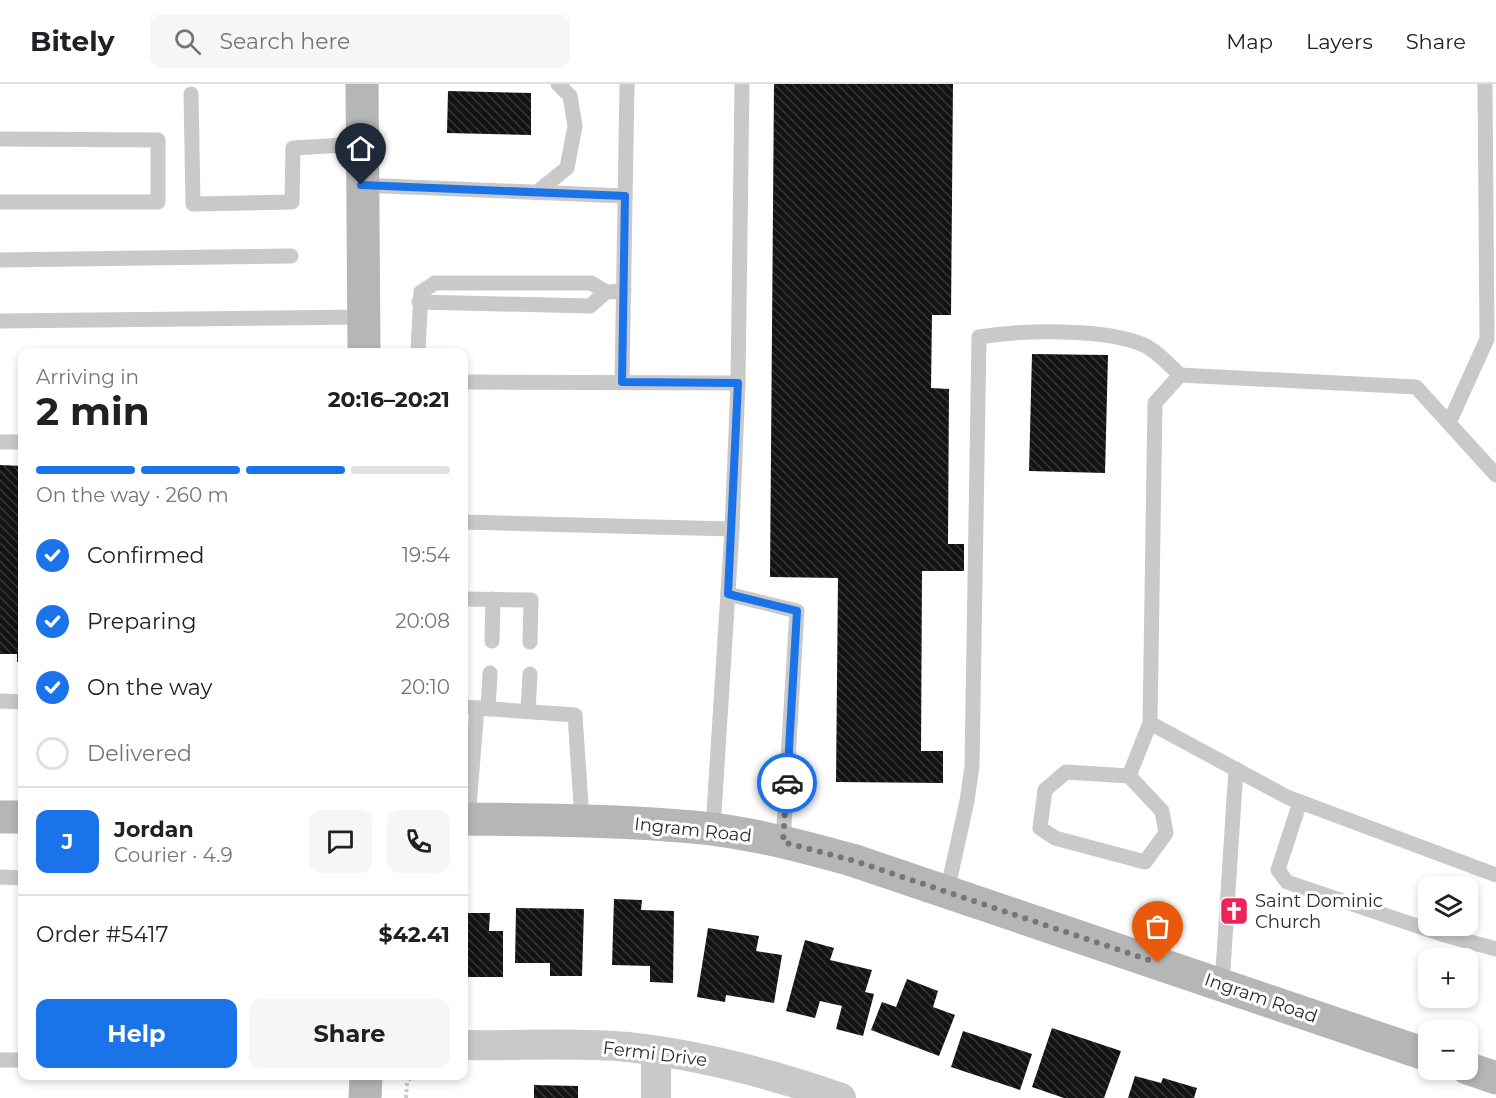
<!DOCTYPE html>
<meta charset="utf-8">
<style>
body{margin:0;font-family:Montserrat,sans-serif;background:#f6f6f6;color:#202124;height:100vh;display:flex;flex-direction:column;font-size:22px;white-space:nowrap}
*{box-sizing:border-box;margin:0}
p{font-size:20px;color:#757577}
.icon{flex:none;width:33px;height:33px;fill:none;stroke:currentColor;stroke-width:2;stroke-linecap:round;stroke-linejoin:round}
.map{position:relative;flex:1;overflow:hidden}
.panel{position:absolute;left:18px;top:264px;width:450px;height:732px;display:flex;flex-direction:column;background:#fff;border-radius:12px;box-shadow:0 3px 9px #0003}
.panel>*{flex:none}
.controls{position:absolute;left:1418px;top:792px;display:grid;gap:12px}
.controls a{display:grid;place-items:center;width:60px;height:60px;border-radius:12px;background:#fff;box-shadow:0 3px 9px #0003;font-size:30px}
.pin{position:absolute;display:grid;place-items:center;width:51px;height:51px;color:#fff;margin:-62px -26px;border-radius:50% 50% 50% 0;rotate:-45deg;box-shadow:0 0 6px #0007}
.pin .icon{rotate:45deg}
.courier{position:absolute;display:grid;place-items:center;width:60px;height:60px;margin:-30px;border:4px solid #1a73e8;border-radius:50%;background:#fff;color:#222;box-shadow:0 2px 8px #0007}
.overview em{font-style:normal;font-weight:700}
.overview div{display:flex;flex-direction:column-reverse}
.overview{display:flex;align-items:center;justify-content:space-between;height:102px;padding:0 18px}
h1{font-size:39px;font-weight:700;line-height:45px}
.bar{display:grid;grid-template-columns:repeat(4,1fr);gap:9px 6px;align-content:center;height:72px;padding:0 18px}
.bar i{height:8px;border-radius:4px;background:#e0e0e0}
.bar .active{background:#1a73e8}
.bar p{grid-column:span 4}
.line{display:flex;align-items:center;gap:15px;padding:0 18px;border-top:2px solid #e0e0e0}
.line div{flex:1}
.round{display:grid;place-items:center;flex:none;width:63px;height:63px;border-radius:12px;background:#f6f6f6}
ol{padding:0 18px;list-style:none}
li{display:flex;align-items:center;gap:18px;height:66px}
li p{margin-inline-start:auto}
li .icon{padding:6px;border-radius:50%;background:#1a73e8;color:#fff;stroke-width:4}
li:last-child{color:#757577}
li i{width:33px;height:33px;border:3px solid #e0e0e0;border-radius:50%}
.primary-button{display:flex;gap:12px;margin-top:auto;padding:12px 18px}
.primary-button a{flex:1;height:69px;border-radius:12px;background:#1a73e8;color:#fff;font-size:24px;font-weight:700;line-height:69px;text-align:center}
.primary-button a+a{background:#f6f6f6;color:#202124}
header{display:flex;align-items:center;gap:36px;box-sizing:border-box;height:84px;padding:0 30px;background:#fff;border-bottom:2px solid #e0e0e0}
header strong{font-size:28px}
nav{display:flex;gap:33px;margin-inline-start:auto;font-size:21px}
.search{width:420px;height:54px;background:#f6f6f6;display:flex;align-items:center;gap:15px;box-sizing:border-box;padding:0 21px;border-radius:12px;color:#757577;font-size:22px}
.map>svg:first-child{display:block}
</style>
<header>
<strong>Bitely</strong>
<div class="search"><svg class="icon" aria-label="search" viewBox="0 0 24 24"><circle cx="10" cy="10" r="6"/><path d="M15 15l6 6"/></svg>Search here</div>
<nav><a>Map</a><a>Layers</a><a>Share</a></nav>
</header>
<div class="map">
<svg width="1496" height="1014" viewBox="0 0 1496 1014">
<defs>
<pattern id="building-back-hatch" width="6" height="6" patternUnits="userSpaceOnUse" patternTransform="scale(1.5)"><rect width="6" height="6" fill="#131313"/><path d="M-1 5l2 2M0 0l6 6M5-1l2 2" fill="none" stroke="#363636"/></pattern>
</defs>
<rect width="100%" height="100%" fill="#fff"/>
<g fill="url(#building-back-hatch)">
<polygon points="774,0 953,0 951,231 932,231 931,304 949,305 948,460 964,460 964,487 922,487 921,667 943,667 943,699 836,698 838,494 770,493"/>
<polygon points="448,7 531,9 531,51 447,49"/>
<polygon points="1032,270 1108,271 1105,389 1029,387"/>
<polygon points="0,381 22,382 22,578 17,578 17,570 0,570"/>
<polygon points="614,815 642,816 641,826 674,827 673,899 650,898 650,882 612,881"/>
<polygon points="516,824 584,825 582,892 550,892 550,879 515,879"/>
<polygon points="464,829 490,829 489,847 503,847 503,893 468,893 468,878 464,878"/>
<polygon points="708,844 759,852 756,867 782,871 774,919 726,911 725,918 697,913"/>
<polygon points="805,856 834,864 830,876 872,886 865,908 874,910 863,952 836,945 842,922 820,917 815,934 786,927"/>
<polygon points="907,895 938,907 933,923 955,931 939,972 871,946 882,918 896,923"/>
<polygon points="1052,944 1121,967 1104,1014 1064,1014 1032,1003"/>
<polygon points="963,947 1032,970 1020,1006 951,983"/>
<polygon points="1135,992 1161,999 1163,994 1197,1004 1194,1014 1128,1014"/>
<polygon points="534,1001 578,1002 578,1014 534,1014"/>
</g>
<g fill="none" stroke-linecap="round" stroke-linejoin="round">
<polyline stroke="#c9c9c9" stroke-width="4" stroke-dasharray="3 3" stroke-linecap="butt" points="406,1014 407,999 412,992"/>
<g stroke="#c9c9c9" stroke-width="15">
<polyline points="191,10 193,120 292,118 293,64 362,60"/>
<polyline points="0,55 158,56 158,118 0,118"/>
<polyline points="361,101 625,112"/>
<polyline points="536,109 567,84 575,42 570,12 558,0"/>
<polyline points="0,176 291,172"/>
<polyline points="419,218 590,222 606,208"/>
<polyline points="0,237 363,233"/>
<polyline points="418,268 421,208 435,199 591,199 606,208 624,207"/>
<polyline points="464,298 738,299 742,0"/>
<polyline points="622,298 627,0"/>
<polyline points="1449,339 1487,255 1485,0"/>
<polyline points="0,358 22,358"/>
<polyline points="1496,391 1416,303 1180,291 1155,319 1150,639 1287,713 1496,791"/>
<polyline points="464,438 732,445"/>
<polyline points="728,510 797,527 783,758"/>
<polyline points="464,515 531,516 530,558"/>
<polyline points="492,557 493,515"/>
<polyline points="0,617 22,618"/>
<polyline points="464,623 575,631 582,736"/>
<polyline points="488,625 490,589"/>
<polyline points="528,627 530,590"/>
<polyline points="1129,692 1162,727 1166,749 1145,778 1055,754 1040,744 1045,706 1066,688 1129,692 1150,639"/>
<polyline points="1300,718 1278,786 1287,798 1441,850 1496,865"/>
<polyline points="468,735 477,624"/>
<polyline points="713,745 732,445 738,299"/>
<polyline points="0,793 22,794"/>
<path d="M947,808L967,717L972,682L979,253C1021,246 1105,244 1144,261C1157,267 1170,282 1180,291"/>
<polyline points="1222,901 1236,685"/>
<polyline points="0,976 22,976"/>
</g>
<g stroke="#c9c9c9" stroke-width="30">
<path d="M464,961C518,962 574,958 628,963C701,971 772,990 841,1014"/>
<polyline points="656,1014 656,967"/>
</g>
<g stroke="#b6b6b6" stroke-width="33">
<polyline points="362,0 364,268"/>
<polyline points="0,733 22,733"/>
<path d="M464,735C540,736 617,736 693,743C748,748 802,762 855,777L1428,971"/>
<polyline points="1467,984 1496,994"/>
<polyline points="365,1014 366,992"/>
</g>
</g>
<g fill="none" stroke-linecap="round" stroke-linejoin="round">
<polyline stroke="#767676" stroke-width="6" stroke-dasharray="0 10.8" points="787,699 783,758 855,777 1158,879"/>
<polyline stroke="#1a73e8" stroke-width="8" points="361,101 625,112 622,298 738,299 728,510 797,527 787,699"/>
</g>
<defs>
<g id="church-square" transform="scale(1.5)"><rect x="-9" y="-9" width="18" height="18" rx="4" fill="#ee2357" stroke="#fff"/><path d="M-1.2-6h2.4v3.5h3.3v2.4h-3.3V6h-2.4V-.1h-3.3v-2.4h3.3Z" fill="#fff"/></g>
</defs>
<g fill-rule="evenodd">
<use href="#church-square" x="1234" y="827"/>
</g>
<g text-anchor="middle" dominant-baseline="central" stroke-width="6" stroke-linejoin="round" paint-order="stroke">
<g font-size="18" fill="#2c2c2c" stroke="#fff">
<text transform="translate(693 746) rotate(6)">Ingram Road</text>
<text transform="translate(1261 914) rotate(19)">Ingram Road</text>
<text transform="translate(655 970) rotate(7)">Fermi Drive</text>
</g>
<g font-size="18" fill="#2c2c2c" stroke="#fff" text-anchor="start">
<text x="1255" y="817">Saint Dominic<tspan x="1255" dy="21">Church</tspan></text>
</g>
</g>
</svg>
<div class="controls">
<a><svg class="icon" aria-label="layers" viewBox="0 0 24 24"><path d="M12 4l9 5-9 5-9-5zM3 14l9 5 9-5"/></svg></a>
<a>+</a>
<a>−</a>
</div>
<div class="pin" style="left:1158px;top:879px;background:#ea580c"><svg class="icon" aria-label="bag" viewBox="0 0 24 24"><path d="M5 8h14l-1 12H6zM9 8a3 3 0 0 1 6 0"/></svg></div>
<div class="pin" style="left:361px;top:101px;background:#1f2937"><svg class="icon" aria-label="home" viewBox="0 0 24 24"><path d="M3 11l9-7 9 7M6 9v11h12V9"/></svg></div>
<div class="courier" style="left:787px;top:699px"><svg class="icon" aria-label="car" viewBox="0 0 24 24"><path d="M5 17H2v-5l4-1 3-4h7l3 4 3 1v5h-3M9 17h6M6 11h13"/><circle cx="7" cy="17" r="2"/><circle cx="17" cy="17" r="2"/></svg></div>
<section class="panel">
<div class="overview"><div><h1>2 min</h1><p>Arriving in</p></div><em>20:16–20:21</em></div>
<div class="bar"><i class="active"></i><i class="active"></i><i class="active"></i><i></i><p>On the way · 260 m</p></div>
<ol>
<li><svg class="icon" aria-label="check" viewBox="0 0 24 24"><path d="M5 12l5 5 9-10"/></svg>Confirmed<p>19:54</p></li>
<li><svg class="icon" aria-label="check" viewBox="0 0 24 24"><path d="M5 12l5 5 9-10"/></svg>Preparing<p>20:08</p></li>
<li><svg class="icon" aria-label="check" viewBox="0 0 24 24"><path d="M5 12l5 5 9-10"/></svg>On the way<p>20:10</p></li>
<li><i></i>Delivered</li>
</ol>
<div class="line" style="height:108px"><b class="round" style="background:#1a73e8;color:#fff">J</b><div><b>Jordan</b><p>Courier · 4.9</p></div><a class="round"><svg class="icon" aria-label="chat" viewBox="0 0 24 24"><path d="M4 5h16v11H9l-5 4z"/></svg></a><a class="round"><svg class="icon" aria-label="phone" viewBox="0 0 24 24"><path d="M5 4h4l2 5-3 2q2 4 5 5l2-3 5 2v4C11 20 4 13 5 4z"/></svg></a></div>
<div class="line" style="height:78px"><div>Order #5417</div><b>$42.41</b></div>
<div class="primary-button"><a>Help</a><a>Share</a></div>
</section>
</div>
